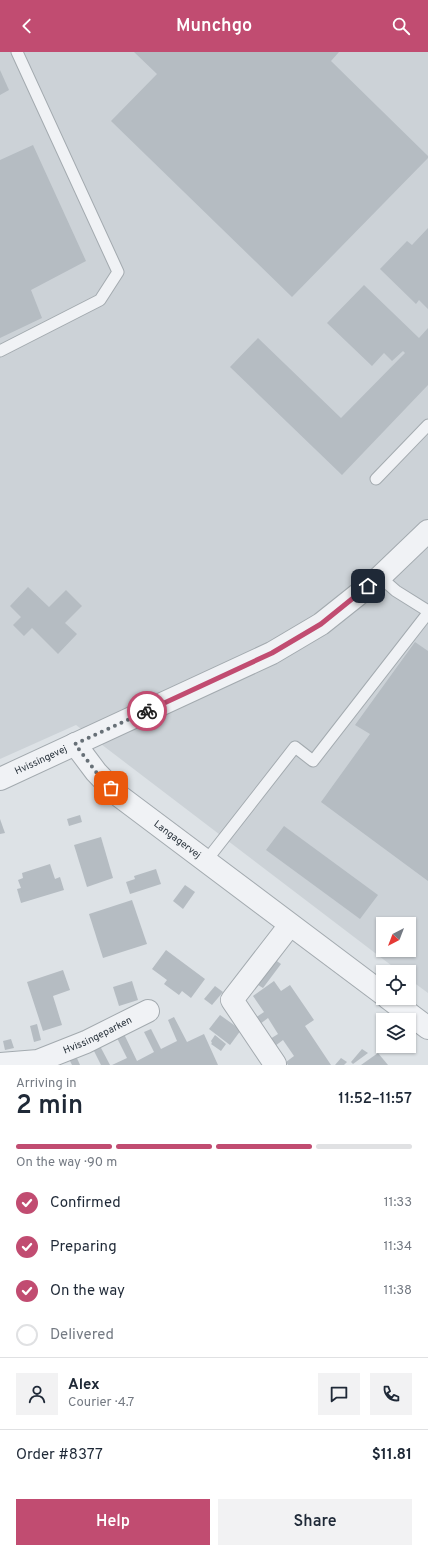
<!DOCTYPE html>
<meta charset="utf-8">
<style>
body{margin:0;font-family:Overpass,sans-serif;background:#f2f2f3;color:#1f2937;height:100vh;display:flex;flex-direction:column;font-size:15px;white-space:nowrap}
*{box-sizing:border-box;margin:0}
p{font-size:13px;color:#747a83}
.icon{flex:none;width:22px;height:22px;fill:none;stroke:currentColor;stroke-width:2;stroke-linecap:round;stroke-linejoin:round}
.map{position:relative;height:1013px;overflow:hidden}
.details{display:flex;flex-direction:column;background:#fff;flex:1}
.details>*{flex:none}
.needle{width:26px;rotate:222deg}
.buttons{position:absolute;left:376px;top:865px;display:grid;gap:8px}
.buttons a{display:grid;place-items:center;width:40px;height:40px;border-radius:0px;background:#fff;box-shadow:0 1px 3px #0004;font-size:20px}
.pin{position:absolute;display:grid;place-items:center;width:34px;height:34px;color:#fff;margin:-17px;border-radius:8px;box-shadow:0 2px 6px #0006}
.courier{position:absolute;display:grid;place-items:center;width:40px;height:40px;margin:-20px;border:3px solid #c14c71;border-radius:50%;background:#fff;color:#222;box-shadow:0 1px 5px #0007}
.overview em{font-style:normal;font-weight:600}
.overview div{display:flex;flex-direction:column-reverse}
.overview{display:flex;align-items:center;justify-content:space-between;height:68px;padding:0 16px}
h1{font-size:26px;font-weight:600;line-height:30px}
.bar{display:grid;grid-template-columns:repeat(4,1fr);gap:6px 4px;align-content:center;height:48px;padding:0 16px}
.bar i{height:5px;border-radius:3px;background:#e0e1e3}
.bar .active{background:#c14c71}
.bar p{grid-column:span 4}
.line{display:flex;align-items:center;gap:10px;padding:0 16px;border-top:1px solid #e0e1e3}
.line div{flex:1}
.round{display:grid;place-items:center;flex:none;width:42px;height:42px;border-radius:0px;background:#f2f2f3}
ol{padding:0 16px;list-style:none}
li{display:flex;align-items:center;gap:12px;height:44px}
li p{margin-inline-start:auto}
li .icon{padding:4px;border-radius:50%;background:#c14c71;color:#fff;stroke-width:4}
li:last-child{color:#747a83}
li i{width:22px;height:22px;border:2px solid #e0e1e3;border-radius:50%}
.primary-button{display:flex;gap:8px;margin-top:auto;padding:8px 16px}
.primary-button a{flex:1;height:46px;border-radius:0px;background:#c14c71;color:#fff;font-size:16px;font-weight:600;line-height:46px;text-align:center}
.primary-button a+a{background:#f2f2f3;color:#1f2937}
header{display:flex;justify-content:space-between;align-items:center;height:52px;padding:0 16px;background:#c14c71;color:#fff;font-size:18px;font-weight:600}
.map>svg:first-child{display:block}
</style>
<header><svg class="icon" aria-label="back" viewBox="0 0 24 24"><path d="M15 5l-7 7 7 7"/></svg>Munchgo<svg class="icon" aria-label="search" viewBox="0 0 24 24"><circle cx="10" cy="10" r="6"/><path d="M15 15l6 6"/></svg></header>
<div class="map">
<svg width="428" height="1013" viewBox="0 0 428 1013">
<rect width="100%" height="100%" fill="#dde2e6"/>
<path fill="#ccd2d7" fill-rule="evenodd" d="M0,0H428V941L409,927V920H400L76,673L0,707ZM383,872H409V898H383Z"/>
<g fill="#b5bcc2">
<polygon points="134,0 339,0 331,9 428,104 428,106 292,245 111,69 157,22"/>
<polygon points="0,18 9,38 0,43"/>
<polygon points="33,93 86,209 31,238 42,266 0,286 0,108"/>
<polygon points="428,176 428,257 419,248 416,252 380,217 407,189 412,193"/>
<polygon points="364,233 419,286 428,276 428,333 342,423 230,315 258,286 341,366 405,301 403,299 392,309 384,301 372,314 327,271"/>
<polygon points="28,535 49,555 66,538 82,554 65,571 77,582 58,602 32,576 24,584 13,573 21,565 10,554"/>
<polygon points="415,590 428,599 428,829 321,750 370,682 355,673"/>
<polygon points="80,763 82,770 69,774 67,767"/>
<polygon points="0,767 5,781 0,782"/>
<polygon points="284,774 378,843 360,867 266,798"/>
<polygon points="101,785 113,826 87,835 74,793"/>
<polygon points="50,812 55,827 60,825 64,838 21,851 17,837 21,836 18,828 23,826 22,821"/>
<polygon points="156,817 161,832 130,842 126,830 135,827 134,824"/>
<polygon points="185,833 195,840 183,857 173,849"/>
<polygon points="132,848 147,892 103,906 89,862"/>
<polygon points="166,898 205,927 191,946 182,939 179,943 164,932 167,928 152,917"/>
<polygon points="274,907 281,912 263,936 255,931"/>
<polygon points="63,918 70,938 53,944 62,973 43,979 27,930"/>
<polygon points="132,929 138,948 119,954 113,935"/>
<polygon points="274,929 281,939 290,933 314,968 305,974 331,1013 288,1013 286,1010 294,1004 283,988 275,994 270,987 278,982 268,966 260,972 255,966 264,960 253,944"/>
<polygon points="215,934 223,940 212,953 204,947"/>
<polygon points="220,963 241,978 230,993 209,977"/>
<polygon points="174,965 187,990 204,982 218,1013 112,1013 127,1006 117,986 124,982 137,1009 154,1000 144,980 151,977 161,997 177,989 168,968"/>
<polygon points="383,971 383,982 378,977"/>
<polygon points="37,972 41,988 34,990 30,974"/>
<polygon points="215,983 226,992 221,999 211,992 212,991 211,989"/>
<polygon points="11,987 14,996 5,998 3,989"/>
<polygon points="100,994 110,1013 101,1013 93,997"/>
<polygon points="362,997 368,1001 353,1012 351,1010"/>
<polygon points="378,1001 388,1013 361,1013"/>
<polygon points="76,1004 80,1013 72,1013 69,1007"/>
<polygon points="341,1006 347,1010 344,1013 335,1013"/>
</g>
<g fill="none" stroke-linecap="round" stroke-linejoin="round">
<g stroke="#a3aaaf" stroke-width="13">
<g id="lane">
<polyline points="0,299 100,248 118,220 17,0"/>
<polyline points="376,427 428,373"/>
<polyline points="380,525 396,539 428,559"/>
<polyline points="206,809 295,695 313,709 428,561"/>
</g>
</g>
<g stroke="#a3aaaf" stroke-width="24">
<g id="street">
<path id="s1" d="M75,692L96,720L118,743L383,942"/>
<path id="s2" d="M0,727L272,601L321,572L380,525L428,479"/>
<polyline points="388,946 428,976"/>
<path id="s3" d="M0,1012L38,1009L86,990L148,959"/>
<polyline points="275,1012 232,948 290,873"/>
</g>
</g>
<use href="#lane" stroke="#f0f2f5" stroke-width="11"/>
<use href="#street" stroke="#f0f2f5" stroke-width="22"/>
</g>
<g fill="none" stroke-linecap="round" stroke-linejoin="round">
<polyline stroke="#677077" stroke-width="4" stroke-dasharray="0 7.2" points="111,736 96,720 75,692 147,659"/>
<polyline stroke="#c14c71" stroke-width="5" points="147,659 272,601 321,572 368,534"/>
</g>
<g text-anchor="middle" dominant-baseline="central" stroke-width="3" stroke-linejoin="round" paint-order="stroke">
<g font-size="10" fill="#28323b" stroke="#ecf1f4">
<text stroke="none"><textPath href="#s2" startOffset="45">Hvissingevej</textPath></text>
<text stroke="none"><textPath href="#s1" startOffset="141">Langagervej</textPath></text>
<text stroke="none"><textPath href="#s3" startOffset="103">Hvissingeparken</textPath></text>
</g>
</g>
</svg>
<div class="buttons">
<a><svg class="needle" viewBox="-14 -14 28 28"><path d="M0-13l5 13h-10z" fill="#e53935"/><path d="M0 13l5-13h-10z" fill="#747a83"/></svg></a>
<a><svg class="icon" aria-label="locate" viewBox="0 0 24 24"><circle cx="12" cy="12" r="6"/><path d="M12 2v4M12 18v4M2 12h4M18 12h4"/></svg></a>
<a><svg class="icon" aria-label="layers" viewBox="0 0 24 24"><path d="M12 4l9 5-9 5-9-5zM3 14l9 5 9-5"/></svg></a>
</div>
<div class="pin" style="left:111px;top:736px;background:#ea580c"><svg class="icon" aria-label="bag" viewBox="0 0 24 24"><path d="M5 8h14l-1 12H6zM9 8a3 3 0 0 1 6 0"/></svg></div>
<div class="pin" style="left:368px;top:534px;background:#1f2937"><svg class="icon" aria-label="home" viewBox="0 0 24 24"><path d="M3 11l9-7 9 7M6 9v11h12V9"/></svg></div>
<div class="courier" style="left:147px;top:659px"><svg class="icon" aria-label="bike" viewBox="0 0 24 24"><circle cx="6" cy="16" r="4"/><circle cx="18" cy="16" r="4"/><path d="M6 16l4-8h5l3 8M10 8l3 8H6M13 5h3"/></svg></div>
</div>
<section class="details">
<div class="overview"><div><h1>2 min</h1><p>Arriving in</p></div><em>11:52–11:57</em></div>
<div class="bar"><i class="active"></i><i class="active"></i><i class="active"></i><i></i><p>On the way · 90 m</p></div>
<ol>
<li><svg class="icon" aria-label="check" viewBox="0 0 24 24"><path d="M5 12l5 5 9-10"/></svg>Confirmed<p>11:33</p></li>
<li><svg class="icon" aria-label="check" viewBox="0 0 24 24"><path d="M5 12l5 5 9-10"/></svg>Preparing<p>11:34</p></li>
<li><svg class="icon" aria-label="check" viewBox="0 0 24 24"><path d="M5 12l5 5 9-10"/></svg>On the way<p>11:38</p></li>
<li><i></i>Delivered</li>
</ol>
<div class="line" style="height:72px"><a class="round"><svg class="icon" aria-label="person" viewBox="0 0 24 24"><circle cx="12" cy="8" r="4"/><path d="M4 21q1-7 8-7t8 7"/></svg></a><div><b>Alex</b><p>Courier · 4.7</p></div><a class="round"><svg class="icon" aria-label="chat" viewBox="0 0 24 24"><path d="M4 5h16v11H9l-5 4z"/></svg></a><a class="round"><svg class="icon" aria-label="phone" viewBox="0 0 24 24"><path d="M5 4h4l2 5-3 2q2 4 5 5l2-3 5 2v4C11 20 4 13 5 4z"/></svg></a></div>
<div class="line" style="height:52px"><div>Order #8377</div><b>$11.81</b></div>
<div class="primary-button"><a>Help</a><a>Share</a></div>
</section>
